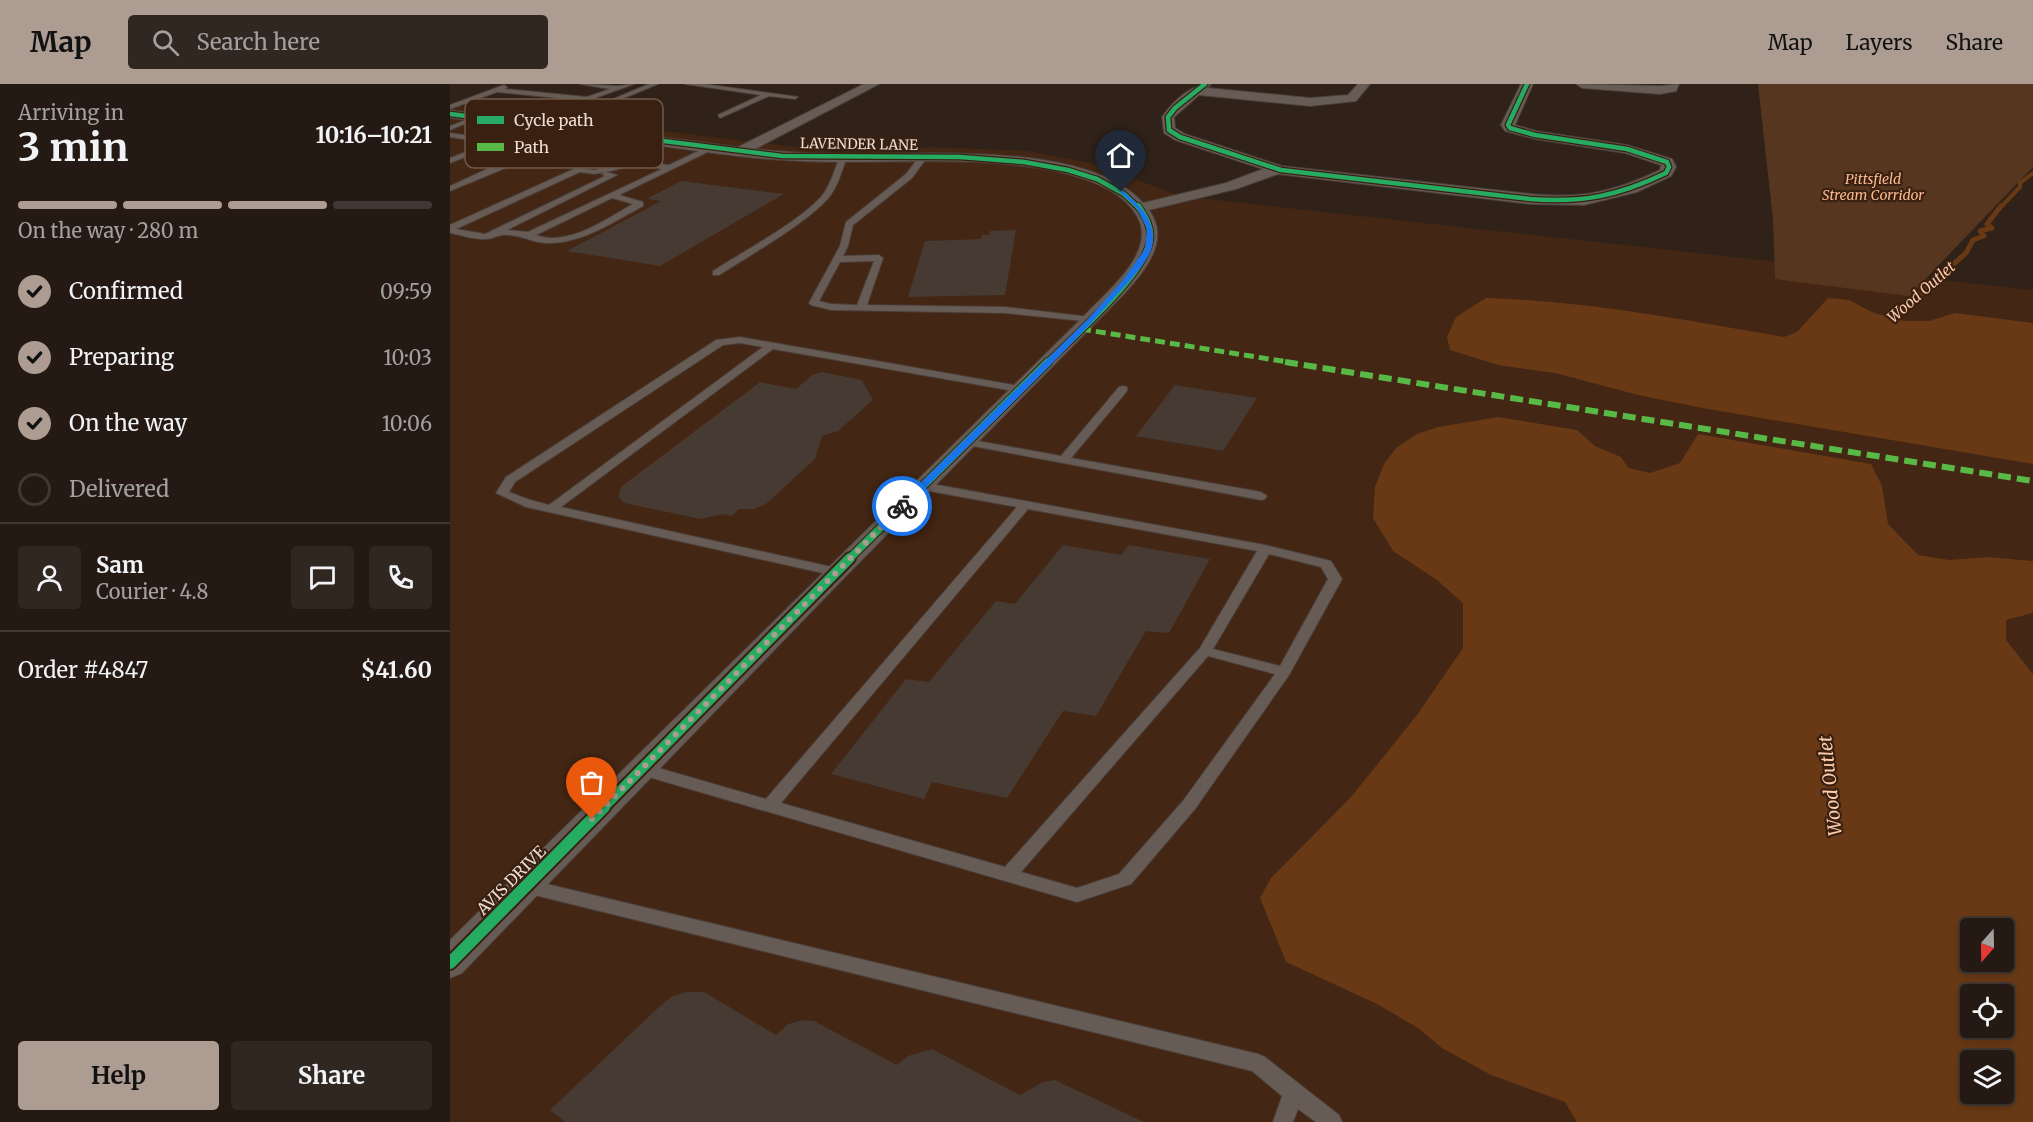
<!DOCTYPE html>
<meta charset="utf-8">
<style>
body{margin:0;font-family:Merriweather,serif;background:#302721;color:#f1f3f6;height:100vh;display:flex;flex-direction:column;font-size:22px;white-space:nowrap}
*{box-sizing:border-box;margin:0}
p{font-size:20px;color:#a3a1a0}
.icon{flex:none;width:33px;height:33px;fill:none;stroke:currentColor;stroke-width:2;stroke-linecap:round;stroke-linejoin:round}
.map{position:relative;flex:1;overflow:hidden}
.details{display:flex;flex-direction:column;background:#241a13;width:450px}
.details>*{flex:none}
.needle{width:39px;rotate:200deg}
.buttons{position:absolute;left:1510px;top:834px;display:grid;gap:12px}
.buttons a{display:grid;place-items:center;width:54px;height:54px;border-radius:6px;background:#241a13;box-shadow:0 3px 9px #0003,0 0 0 2px #413833;font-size:30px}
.pin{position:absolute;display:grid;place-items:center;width:51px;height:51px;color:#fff;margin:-62px -26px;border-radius:50% 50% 50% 0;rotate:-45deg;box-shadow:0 0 6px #0007}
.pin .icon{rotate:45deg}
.courier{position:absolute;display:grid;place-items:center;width:60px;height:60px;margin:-30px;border:4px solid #1a73e8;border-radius:50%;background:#fff;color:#222;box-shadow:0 2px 8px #0007}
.head em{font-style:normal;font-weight:700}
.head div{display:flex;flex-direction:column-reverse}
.head{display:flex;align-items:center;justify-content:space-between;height:102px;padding:0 18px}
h1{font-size:39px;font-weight:700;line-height:45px}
.bar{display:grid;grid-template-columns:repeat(4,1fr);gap:9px 6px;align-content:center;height:72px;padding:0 18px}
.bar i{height:8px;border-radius:4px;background:#413833}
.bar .active{background:#ac9c91}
.bar p{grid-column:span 4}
.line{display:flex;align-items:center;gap:15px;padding:0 18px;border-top:2px solid #413833}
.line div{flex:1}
.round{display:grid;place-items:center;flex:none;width:63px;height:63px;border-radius:6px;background:#302721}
ol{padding:0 18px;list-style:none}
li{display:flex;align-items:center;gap:18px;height:66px}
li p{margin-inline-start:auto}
li .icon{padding:6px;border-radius:50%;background:#ac9c91;color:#111;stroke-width:4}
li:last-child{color:#a3a1a0}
li i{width:33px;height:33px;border:3px solid #413833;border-radius:50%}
.primary-button{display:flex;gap:12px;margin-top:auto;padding:12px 18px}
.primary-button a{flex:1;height:69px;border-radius:6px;background:#ac9c91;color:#111;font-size:24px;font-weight:700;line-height:69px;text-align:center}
.primary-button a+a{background:#302721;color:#f1f3f6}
header{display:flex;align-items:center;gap:36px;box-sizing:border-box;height:84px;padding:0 30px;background:#ac9c91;color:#111}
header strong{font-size:28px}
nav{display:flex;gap:33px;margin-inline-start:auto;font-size:21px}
.search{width:420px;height:54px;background:#302721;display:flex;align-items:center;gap:15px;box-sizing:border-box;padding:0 21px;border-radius:6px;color:#a3a1a0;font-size:22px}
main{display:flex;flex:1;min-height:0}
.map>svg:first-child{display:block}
</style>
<header>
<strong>Map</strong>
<div class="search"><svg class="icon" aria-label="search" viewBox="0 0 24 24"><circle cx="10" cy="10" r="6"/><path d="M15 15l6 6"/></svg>Search here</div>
<nav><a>Map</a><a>Layers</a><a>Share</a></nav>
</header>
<main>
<section class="details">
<div class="head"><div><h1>3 min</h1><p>Arriving in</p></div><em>10:16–10:21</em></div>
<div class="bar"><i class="active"></i><i class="active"></i><i class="active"></i><i></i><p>On the way · 280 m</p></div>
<ol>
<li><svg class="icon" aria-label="check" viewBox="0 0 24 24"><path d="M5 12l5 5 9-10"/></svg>Confirmed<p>09:59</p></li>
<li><svg class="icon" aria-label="check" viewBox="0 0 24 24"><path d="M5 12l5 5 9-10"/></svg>Preparing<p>10:03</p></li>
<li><svg class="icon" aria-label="check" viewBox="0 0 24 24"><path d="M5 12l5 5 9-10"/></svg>On the way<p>10:06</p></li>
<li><i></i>Delivered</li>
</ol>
<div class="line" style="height:108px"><a class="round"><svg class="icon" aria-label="person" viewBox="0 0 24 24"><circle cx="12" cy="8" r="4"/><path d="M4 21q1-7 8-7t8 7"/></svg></a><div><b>Sam</b><p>Courier · 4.8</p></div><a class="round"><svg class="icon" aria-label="chat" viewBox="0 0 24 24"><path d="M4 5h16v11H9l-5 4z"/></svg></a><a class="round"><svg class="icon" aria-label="phone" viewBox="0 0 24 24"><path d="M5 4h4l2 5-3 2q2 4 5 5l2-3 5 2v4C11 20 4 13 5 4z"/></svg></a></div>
<div class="line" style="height:78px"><div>Order #4847</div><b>$41.60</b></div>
<div class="primary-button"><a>Help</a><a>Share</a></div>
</section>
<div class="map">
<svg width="1583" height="1038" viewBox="0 0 1583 1038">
<rect width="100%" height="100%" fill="#302219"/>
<path fill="#432613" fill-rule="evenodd" d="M0,21L385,68L483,63L578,67L645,80L730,112L1583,206V1038H0ZM1521,844H1554V878H1521ZM1521,910H1554V944H1521ZM1521,976H1554V1010H1521Z"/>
<polygon fill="#57361f" points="1308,0 1583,0 1583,83 1459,212 1325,195 1323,135"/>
<g fill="#683914" fill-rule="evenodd">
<path d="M1036,214C1137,217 1235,236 1334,253L1347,248L1378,214L1399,216L1424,229L1454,237H1479L1505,229L1583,239V380L1258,325L1188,311L1105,289L1048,281L1000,266L997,253L1006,233Z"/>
<path d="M1048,333L1127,346L1145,362L1171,373L1178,384L1200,389L1230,379L1248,350L1421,380L1432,402L1438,440L1468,471L1499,476L1538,473L1583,477V529L1556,536V556L1583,590V1038H1127L1115,1018L1041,991L992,964L968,944L927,920L836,878L810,814L821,794L901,713L967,631L1013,564V519L987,496L943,467L923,434L925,403L934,380L946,364L967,350L988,343ZM1521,844H1554V878H1521ZM1521,910H1554V944H1521ZM1521,976H1554V1010H1521Z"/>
</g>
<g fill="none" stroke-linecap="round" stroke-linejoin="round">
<polyline stroke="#683914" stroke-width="4" points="1550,124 1570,103 1570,99 1583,89"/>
<polyline stroke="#683914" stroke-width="5" points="1434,240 1440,233 1462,220 1475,205 1516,169 1523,156 1534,152 1530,147 1542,144 1537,140 1551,122"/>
</g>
<g fill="#463a33">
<polygon points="231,97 334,110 210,182 117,167 211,117 196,115"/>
<polygon points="566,146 555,211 458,213 475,157 531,155 532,151 539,151 540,147"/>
<polygon points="372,288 412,296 423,316 388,347 372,352 365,375 316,420 304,425 289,425 282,432 273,430 251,435 174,419 168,412 172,402 310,298 346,305 362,291"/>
<polygon points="725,301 807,314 773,367 686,352"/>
<polygon points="613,461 671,471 679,461 760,475 719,549 696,547 646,632 613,627 557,714 482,698 474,715 381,690 456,595 479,598 546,517 565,520"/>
<polygon points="236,908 254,908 326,951 338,940 353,936 364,937 447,981 458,972 482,965 570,1011 593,998 605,996 694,1038 115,1038 100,1026 211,921 221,913"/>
</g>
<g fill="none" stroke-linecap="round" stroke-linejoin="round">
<g stroke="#4a3e38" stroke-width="2">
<g id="service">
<polygon points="130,0 168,2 184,0 137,17 47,8 0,25 0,21 54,1 57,3 55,5 137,13 160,5"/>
<polygon points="199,0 208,0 104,43 99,42"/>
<polygon points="235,0 254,0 348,13 345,15 319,12 270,34 268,31 311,11"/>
<polygon points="24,33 29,34 0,46 0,42"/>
<polygon points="117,44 121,46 119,47 79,63 80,70 70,78 0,107 0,102 72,69 72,64 48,60 0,79 0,74 39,59 0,53 0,49 75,60"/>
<path d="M259,62L266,64L169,111L193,118V122C163,138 130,161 95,159C81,158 69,150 54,151C48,151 42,155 36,155C25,156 11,151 0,149V141L126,84L144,86L187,77L219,81ZM187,81L212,85L78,148L57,146L167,91L156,88ZM130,88L144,90L155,88L152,90L155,92L35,150L6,145ZM162,114L183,120C156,135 118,163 86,151Z"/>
<path d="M393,72L397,74C392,85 389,99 382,109C366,134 297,173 269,191H263V187C291,169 356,134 374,109C381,99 385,85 389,74Z"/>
<path d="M469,73L476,75L462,94L403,141L398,162L393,172L429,171L433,174L417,221L555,223L640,233L645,236L643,238L555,229L381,226L361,221L359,219L390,162L396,138L456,90ZM424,177L407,221L381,220L369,217L390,178Z"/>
<path d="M290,253L570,302L575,305L570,308L323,265L111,423L391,485L393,488L391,491L386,492L76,423L46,409L56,393L266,256ZM290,259L313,263L99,421L80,416L59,408L65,398L273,261Z"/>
<polygon points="673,302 677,303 677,307 621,374 811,408 817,412 815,415 811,416 517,361 511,358 517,355 611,372 669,303"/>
<path d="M472,398L815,461L881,477L892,495L839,591L745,725L681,800L627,818L185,689L183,685L185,681L191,679L316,715L567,423L468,405L466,402L468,399ZM578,425L807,467L750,564L555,783L331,719ZM819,470L871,483L878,495L830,582L763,565ZM758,572L825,590L733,717L669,790L627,804L571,788Z"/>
<polygon points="76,795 808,970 815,973 889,1031 892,1038 866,1038 848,1025 843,1038 823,1038 832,1012 802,987 76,809 70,807 67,802 70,797"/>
</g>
</g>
<g stroke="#4a3e38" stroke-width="2">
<g id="minor">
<path d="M414,0H429L305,65C340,69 375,70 410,70C485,70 639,59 693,119L776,99L813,85L725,56L714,49L712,33C723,17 741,0 761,0L757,4L860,14L898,11L908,0H920L906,17L860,22L749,11L724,33L725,44L735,50L832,82L1080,110C1131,115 1164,108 1210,86L1211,81L1175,69L1085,55L1055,47L1051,41L1071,0H1083L1065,41L1086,47L1177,61L1222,75L1226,83L1221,92L1187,108L1134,121L1080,120L828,90L786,105L699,126C721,157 695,186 675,209L395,493L12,889L0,894V856L634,232C656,208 708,168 687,132C672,105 633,93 605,87C521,70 436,81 351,77C297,75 243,66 189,59C126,50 63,42 0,34V26L288,63Z"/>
<polygon points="1126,0 1210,2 1229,0 1226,7 1210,10 1132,4"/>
</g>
</g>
<use href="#service" fill="#675c55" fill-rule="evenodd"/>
<use href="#minor" fill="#675c55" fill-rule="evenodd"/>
<polyline stroke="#58b947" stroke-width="5" stroke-dasharray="10 5" stroke-linecap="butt" points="631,245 844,279"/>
<polyline stroke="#58b947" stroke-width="6" stroke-dasharray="13 6" stroke-linecap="butt" points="835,278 1583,397"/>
<g stroke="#392010" stroke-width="7">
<g id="cycleway-far4">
<path d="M755,0L725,24L718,33L719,46L730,53L831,86L1080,115C1133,119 1168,112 1216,89L1219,83L1217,78L1177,65L1085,51L1060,44L1058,41L1077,0"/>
<polyline points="0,30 332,72 510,73 574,78 618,86 647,95 674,110 689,124"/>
</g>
</g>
<g stroke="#392010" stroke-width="8">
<path id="cycleway-far3" d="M597,279C623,253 695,191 700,156C702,143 695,132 688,122"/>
</g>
<g stroke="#392010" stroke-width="10">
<polyline id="cycleway-far2" points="398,476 598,278"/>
</g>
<g stroke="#392010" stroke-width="14">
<polyline id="cycleway-far1" points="153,724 400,474"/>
</g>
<g stroke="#392010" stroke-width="16">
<polyline id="cycleway" points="0,879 154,723"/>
</g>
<use href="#cycleway-far4" stroke="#26ab63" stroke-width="4.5"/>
<use href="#cycleway-far3" stroke="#26ab63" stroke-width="6"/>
<use href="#cycleway-far2" stroke="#26ab63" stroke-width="8"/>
<use href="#cycleway-far1" stroke="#26ab63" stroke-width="10"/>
<use href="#cycleway" stroke="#26ab63" stroke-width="12"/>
</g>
<path fill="#1a73e8" d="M669,107H673C691,122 707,138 702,163C699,177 674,203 664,214C598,287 525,355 455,424H449V420L638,235L673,196L695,165L697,145L687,124Z"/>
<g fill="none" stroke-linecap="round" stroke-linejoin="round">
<polyline stroke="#ac9c91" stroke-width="6" stroke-dasharray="0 10.8" points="142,735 452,422"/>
</g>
<g text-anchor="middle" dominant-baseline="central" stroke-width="4.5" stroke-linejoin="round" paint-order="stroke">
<g font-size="14" fill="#eeddd2" stroke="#392010">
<text transform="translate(409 60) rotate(1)">LAVENDER LANE</text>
</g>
<g font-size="14" font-style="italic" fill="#fab88e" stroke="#392010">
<text x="1423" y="95">Pittsfield<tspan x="1423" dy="16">Stream Corridor</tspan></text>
</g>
<g font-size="15" font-style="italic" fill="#feccac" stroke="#392010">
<text transform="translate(1471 208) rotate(-41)">Wood Outlet</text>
</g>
<g font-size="16" fill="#eeddd2" stroke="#392010">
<text transform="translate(61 796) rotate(-45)">AVIS DRIVE</text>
</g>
<g font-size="18" font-style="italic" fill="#feccac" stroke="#392010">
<text transform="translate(1380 702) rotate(-96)">Wood Outlet</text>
</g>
</g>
<rect x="15" y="15" width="198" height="69" rx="9" fill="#392010" stroke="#6f594a" stroke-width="1.5"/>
<rect x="27" y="32" width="27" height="8" fill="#26ab63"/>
<rect x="27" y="59" width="27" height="8" fill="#58b947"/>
<g font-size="16" fill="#eeddd2">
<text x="64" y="42">Cycle path</text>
<text x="64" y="69">Path</text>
</g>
</svg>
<div class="buttons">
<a><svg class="needle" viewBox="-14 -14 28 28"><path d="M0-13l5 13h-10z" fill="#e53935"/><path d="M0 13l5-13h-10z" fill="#a3a1a0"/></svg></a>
<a><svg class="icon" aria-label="locate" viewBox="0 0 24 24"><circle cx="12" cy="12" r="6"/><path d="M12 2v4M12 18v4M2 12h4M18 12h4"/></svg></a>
<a><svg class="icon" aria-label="layers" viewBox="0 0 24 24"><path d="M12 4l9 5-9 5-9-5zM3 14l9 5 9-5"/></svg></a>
</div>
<div class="pin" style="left:142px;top:735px;background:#ea580c"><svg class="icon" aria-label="bag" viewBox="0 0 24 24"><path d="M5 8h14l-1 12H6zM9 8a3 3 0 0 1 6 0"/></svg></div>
<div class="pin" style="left:671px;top:108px;background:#1f2937"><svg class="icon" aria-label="home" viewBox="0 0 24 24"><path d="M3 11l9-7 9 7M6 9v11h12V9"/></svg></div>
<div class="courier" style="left:452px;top:422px"><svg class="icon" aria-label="bike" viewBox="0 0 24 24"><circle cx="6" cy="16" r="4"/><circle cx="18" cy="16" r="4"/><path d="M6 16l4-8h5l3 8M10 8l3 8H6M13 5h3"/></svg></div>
</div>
</main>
